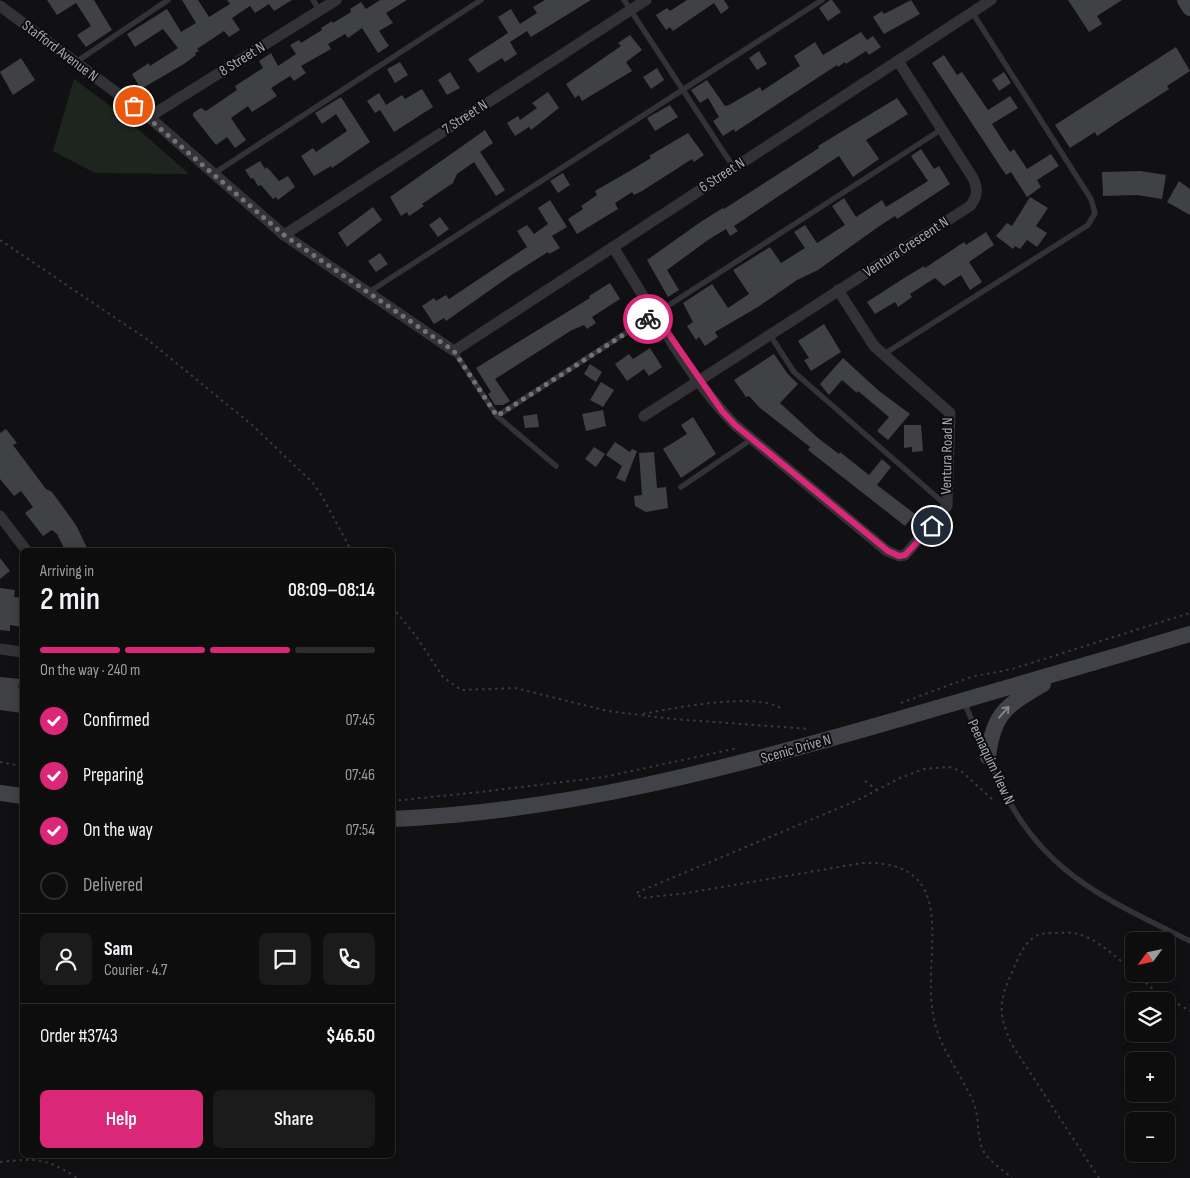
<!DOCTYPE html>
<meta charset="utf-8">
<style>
body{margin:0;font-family:"Sofia Sans Condensed",sans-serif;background:#1b1b1c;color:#f1f3f6;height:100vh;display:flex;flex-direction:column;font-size:19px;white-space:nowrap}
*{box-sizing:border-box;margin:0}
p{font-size:16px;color:#9a9c9e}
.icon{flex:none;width:28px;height:28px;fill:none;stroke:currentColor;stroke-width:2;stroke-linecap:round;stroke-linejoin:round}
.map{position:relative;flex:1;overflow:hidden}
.panel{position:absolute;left:20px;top:548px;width:375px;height:610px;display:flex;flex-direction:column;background:#0d0d0e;border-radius:8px;box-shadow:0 2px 12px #0003,0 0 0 1px #2d2d2e}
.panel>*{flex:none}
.needle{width:32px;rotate:237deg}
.controls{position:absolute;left:1125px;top:932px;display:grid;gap:10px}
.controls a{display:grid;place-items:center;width:50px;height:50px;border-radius:8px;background:#0d0d0e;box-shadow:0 2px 12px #0003,0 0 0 1px #2d2d2e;font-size:25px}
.pin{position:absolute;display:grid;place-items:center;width:42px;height:42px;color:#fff;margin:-21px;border:2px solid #fff;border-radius:50%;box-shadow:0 1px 5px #0007}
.courier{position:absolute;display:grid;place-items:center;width:50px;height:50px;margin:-25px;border:4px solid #db2777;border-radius:50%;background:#fff;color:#222;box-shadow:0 1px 6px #0007}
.overview em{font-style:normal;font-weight:600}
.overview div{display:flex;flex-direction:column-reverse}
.overview{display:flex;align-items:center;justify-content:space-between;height:85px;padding:0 20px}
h1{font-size:32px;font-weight:600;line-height:38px}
.bar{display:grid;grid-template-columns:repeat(4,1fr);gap:8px 5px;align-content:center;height:60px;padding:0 20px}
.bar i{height:6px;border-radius:4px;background:#2d2d2e}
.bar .on{background:#db2777}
.bar p{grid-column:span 4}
.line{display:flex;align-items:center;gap:12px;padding:0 20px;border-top:1px solid #2d2d2e}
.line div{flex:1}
.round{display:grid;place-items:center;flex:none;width:52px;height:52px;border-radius:8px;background:#1b1b1c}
ol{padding:0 20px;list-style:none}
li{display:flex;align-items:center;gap:15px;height:55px}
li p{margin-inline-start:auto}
li .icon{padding:5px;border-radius:50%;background:#db2777;color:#fff;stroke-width:4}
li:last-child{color:#9a9c9e}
li i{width:28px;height:28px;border:2px solid #2d2d2e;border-radius:50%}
.action{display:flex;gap:10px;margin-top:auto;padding:10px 20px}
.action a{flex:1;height:58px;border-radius:8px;background:#db2777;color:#fff;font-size:20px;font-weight:600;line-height:58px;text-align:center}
.action a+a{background:#1b1b1c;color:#f1f3f6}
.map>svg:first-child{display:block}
</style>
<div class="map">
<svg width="1190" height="1178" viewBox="0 0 1190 1178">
<rect width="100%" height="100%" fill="#111113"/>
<polygon fill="#1e251f" points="74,79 122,115 189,174 95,173 53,151"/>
<g fill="#404145">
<polygon points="47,0 94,0 112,30 86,47 77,35 91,26 76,3 57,15"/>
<polygon points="182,0 198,0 209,17 230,4 227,0 292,0 274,11 269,4 255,13 250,6 232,18 240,30 229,37 224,31 197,49 199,51 195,53 196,55 184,64 141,89 132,74 149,63 150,66 178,48 163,29 135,47 127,34 167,9 181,32 196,23"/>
<polygon points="380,0 407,0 386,13 393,23 379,31 389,46 378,53 362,28 348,38 345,34 328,44 331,49 301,66 306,73 294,81 290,76 271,88 277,96 252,112 248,106 231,118 246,140 235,148 227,137 216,145 193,116 193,113 201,108 206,111 237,90 235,86 263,68 259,61 271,53 278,66 296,54 290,45 299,40 301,43 304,41 322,30 321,28 332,21 333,23 351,12 350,9 361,2 366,9"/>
<polygon points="545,0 591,0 531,37 527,31 510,42 517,54 505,62 502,58 478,73 468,59 508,33 498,17 511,9 520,24 537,13 533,7"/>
<polygon points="687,0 724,0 729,8 721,14 714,3 673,31 670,27 666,30 656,15 667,8 670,11"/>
<polygon points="830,0 832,0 841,12 828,21 819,8"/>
<polygon points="911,0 920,14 884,34 873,17 882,11 884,14"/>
<polygon points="1068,0 1122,0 1097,16 1102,24 1089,32"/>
<polygon points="861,32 867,40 873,36 881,47 869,55 866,51 846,64 845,62 838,67 837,65 735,132 734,129 723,136 713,121 719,117 708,98 700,103 691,90 707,80 725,106 729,105 760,87 762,91 800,66 794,56 815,42 823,55"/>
<polygon points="630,35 642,50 626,62 632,71 582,101 579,95 575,98 566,84 621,46 618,43"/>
<polygon points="1176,47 1190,71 1167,86 1169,89 1118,122 1097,136 1095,132 1070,148 1055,125"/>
<polygon points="759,51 767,64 757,70 749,58"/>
<polygon points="944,55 957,75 962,72 988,110 1010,96 1018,108 992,124 1010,152 1014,149 1027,169 1051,154 1059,166 1037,180 1041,187 1027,197 1011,172 1006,175 932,63"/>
<polygon points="21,58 35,80 13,95 0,72"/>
<polygon points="400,62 408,75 395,83 387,69"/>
<polygon points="657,68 664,80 651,89 643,77"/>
<polygon points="450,72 460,88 447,95 438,80"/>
<polygon points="1004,72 1011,83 999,91 992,80"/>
<polygon points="422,89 433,107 394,132 380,110 375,113 367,101 379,93 386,105 402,95 405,99"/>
<polygon points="548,92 559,108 531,130 529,127 515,136 507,123 518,116 520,120 537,108 532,103"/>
<polygon points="341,97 370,142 332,168 331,166 314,176 301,156 313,148 316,152 347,131 336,114 322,124 315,113"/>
<polygon points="897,98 908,114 866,140 879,159 853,177 839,156 734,226 738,231 730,236 726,229 708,240 667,270 679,290 668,297 647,260 702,221 723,208 724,209 819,148 818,146"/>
<polygon points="670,105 678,117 655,131 647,118"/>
<polygon points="485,130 493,143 480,152 505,190 496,196 474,162 457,174 453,183 422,204 424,206 409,216 407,212 401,216 390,197"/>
<polygon points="688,133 704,155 694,162 692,159 642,191 634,195 632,192 615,203 618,209 577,234 568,219 583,209 581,206 597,195 595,191 633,169 651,158 649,156"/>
<polygon points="921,149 934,169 939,166 950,184 897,219 895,216 878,227 818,270 797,280 758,307 715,332 718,337 705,346 699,337 696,340 687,326 693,322 683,303 712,284 728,308 749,294 733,270 770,247 781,263 805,248 794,232 805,225 817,243 845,225 832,206 844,198 856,217 882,200 886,207 928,181 911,156"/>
<polygon points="260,161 265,169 267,167 279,181 288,176 295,187 278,200 276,197 273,199 261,185 258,186 253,178 251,179 245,170"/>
<polygon points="1140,171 1166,175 1162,199 1137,195 1103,196 1102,172"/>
<polygon points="563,173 570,185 558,193 550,181"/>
<polygon points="1179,181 1190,189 1190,215 1167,202"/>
<polygon points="1030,197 1048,208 1036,226 1047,233 1037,247 1027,240 1020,249 1015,246 1013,249 996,236 1007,223 1012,226"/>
<polygon points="550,200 567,227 552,236 560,248 549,254 548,252 510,276 446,321 444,318 434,324 422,306 434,298 436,301 446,295 449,299 527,247 517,231 527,225 534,234 548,224 538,208"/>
<polygon points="373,207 382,220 347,247 338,233"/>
<polygon points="440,217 449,229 438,237 429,225"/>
<polygon points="986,232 994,245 969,262 982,282 970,290 961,275 944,286 935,278 910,294 912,297 898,307 895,302 875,314 867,302 901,280 924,266 925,268 964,242 966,245"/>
<polygon points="380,253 388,264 376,272 368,261"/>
<polygon points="610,283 620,299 592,317 596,323 587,329 584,325 572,330 495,379 510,401 503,405 495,405 488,394 491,392 476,368 590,298 589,296"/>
<polygon points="824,324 841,352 811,371 804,360 809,358 798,341"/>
<polygon points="650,348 662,367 649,376 644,369 627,381 615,364 629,354 633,359"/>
<polygon points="774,354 787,373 798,384 780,403 818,438 839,454 840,452 869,475 882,459 891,467 877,485 915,514 905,526 808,450 810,447 760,408 749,396 746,397 734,380"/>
<polygon points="843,358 879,391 910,414 888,440 877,431 889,417 858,391 857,393 842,380 829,395 820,384"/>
<polygon points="590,364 602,372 596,382 584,374"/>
<polygon points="601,382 614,390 603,407 590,400"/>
<polygon points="603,410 606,426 586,431 582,414"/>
<polygon points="537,414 539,427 525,428 523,416"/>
<polygon points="693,417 716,454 681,478 663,449 687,434 681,425"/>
<polygon points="904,425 921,425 923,451 912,452 912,447 904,448"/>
<polygon points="6,429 17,443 13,445 46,489 52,492 76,525 88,550 65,550 57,534 52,530 43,536 25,513 33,507 21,491 14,496 0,479 0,433"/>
<polygon points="615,442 630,452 632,449 637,451 625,482 616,478 622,466 606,455"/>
<polygon points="594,447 605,454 596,467 585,459"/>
<polygon points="654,452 657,488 666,487 668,508 646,512 635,506 634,496 642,495 639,453"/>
<polygon points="0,558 10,571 0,579"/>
<polygon points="0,588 15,590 14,597 22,598 22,627 10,625 10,631 0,630"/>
<polygon points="0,677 20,679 18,688 22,689 22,713 0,710"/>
</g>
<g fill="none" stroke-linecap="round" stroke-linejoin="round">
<g stroke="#393a3e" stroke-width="2" stroke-dasharray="2.5 4" stroke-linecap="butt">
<polyline points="0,240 148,340 251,424 313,483 323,498 351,550"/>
<polyline points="392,607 416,636 443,677 461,690 515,688 608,711 673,719 810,729"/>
<polyline points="901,703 971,677 1012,669 1190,613"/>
<path d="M643,714C672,708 756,692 780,708"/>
<polyline points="0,762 22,766"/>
<polyline points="865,781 877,790"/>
<path d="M992,799L961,771L949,767L924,769L900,778L858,800L636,893L642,898L687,893L862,863C963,860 922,951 933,1014C939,1050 961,1072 974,1104C980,1119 976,1138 984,1152C990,1162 1003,1170 1012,1178"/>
<polyline points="392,801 480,792 604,777 738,748"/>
<polyline points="1136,974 1155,991 1190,1011"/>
<path d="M0,1162C35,1158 47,1158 77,1178"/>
<path d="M1099,1178L1012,1045C998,1013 998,1002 1013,970C1018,959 1023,945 1033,938C1039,933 1047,933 1055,933C1061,933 1068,932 1074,933C1096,937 1117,958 1134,972"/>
</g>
<g stroke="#333337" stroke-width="5.5">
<polyline points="313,0 320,11"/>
<polyline points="624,0 734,168"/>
<polyline points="76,62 168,0"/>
<polyline points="213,174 481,0"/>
<polyline points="369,292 822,0"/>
<polyline points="770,335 794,372 947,506"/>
<polyline points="454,351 497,416 556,466"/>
<polyline points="884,354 1088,225 1095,213 1091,199 972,12"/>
<polyline points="497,416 942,129"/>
<polyline points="681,487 752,439"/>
<polyline points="964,702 984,748"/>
<path d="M989,759C1033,868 1091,892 1190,941"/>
</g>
<g stroke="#333337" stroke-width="11">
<polyline points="0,6 149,117 284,235 454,351 991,0"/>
<polyline points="149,117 336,0"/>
<polyline points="284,235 646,0"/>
<path d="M613,247C650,305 687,376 735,425L887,551L899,556L905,555L947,506L950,413L874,346L838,290"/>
<path d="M644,416L970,206C978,196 978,189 973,178L898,61"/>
<polyline points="0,516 26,550"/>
<polyline points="0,649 22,652"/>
</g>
<g stroke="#414247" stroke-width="16">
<polyline points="1185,0 1190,8"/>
<path d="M988,757C993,713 1006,706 1043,684"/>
<polyline points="0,793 22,796"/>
<path d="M392,819C563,812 726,769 889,722C990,693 1090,664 1190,634"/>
</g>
</g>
<defs><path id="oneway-shaft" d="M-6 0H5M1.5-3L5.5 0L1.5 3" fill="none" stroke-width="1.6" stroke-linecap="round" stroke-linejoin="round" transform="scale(1.25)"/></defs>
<use stroke="#81848d" href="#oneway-shaft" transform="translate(1004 712) rotate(-48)"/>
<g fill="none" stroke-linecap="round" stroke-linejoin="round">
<polyline stroke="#71737a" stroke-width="5" stroke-dasharray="0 9" points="134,106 284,235 454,351 497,416 648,319"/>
<polyline stroke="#db2777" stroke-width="6" points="648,319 655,314 722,411 735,425 888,551 899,556 905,555 932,526"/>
</g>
<g text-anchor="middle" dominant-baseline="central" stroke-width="4" stroke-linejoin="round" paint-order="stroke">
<g font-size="15" fill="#a4a8b2" stroke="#0c0c0d">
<text transform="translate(60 51) rotate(37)">Stafford Avenue N</text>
<text transform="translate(242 59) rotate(-32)">8 Street N</text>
<text transform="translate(465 117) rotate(-33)">7 Street N</text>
<text transform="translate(722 175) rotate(-33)">6 Street N</text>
<text transform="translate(906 247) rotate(-33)">Ventura Crescent N</text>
<text transform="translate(947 456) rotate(-89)">Ventura Road N</text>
<text transform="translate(796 749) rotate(-16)">Scenic Drive N</text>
<text transform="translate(991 762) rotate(65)">Peenaquim View N</text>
</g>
</g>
</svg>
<div class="controls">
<a><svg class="needle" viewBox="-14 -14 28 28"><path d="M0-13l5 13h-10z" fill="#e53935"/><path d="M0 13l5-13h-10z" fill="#9a9c9e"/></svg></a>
<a><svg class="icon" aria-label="layers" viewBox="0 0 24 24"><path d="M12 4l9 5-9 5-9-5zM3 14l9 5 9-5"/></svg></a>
<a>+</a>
<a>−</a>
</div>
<div class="pin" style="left:134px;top:106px;background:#ea580c"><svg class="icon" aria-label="bag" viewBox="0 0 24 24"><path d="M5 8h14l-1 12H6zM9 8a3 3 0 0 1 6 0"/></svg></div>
<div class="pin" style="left:932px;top:526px;background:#1f2937"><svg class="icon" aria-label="home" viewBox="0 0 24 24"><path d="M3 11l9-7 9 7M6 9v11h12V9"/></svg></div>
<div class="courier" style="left:648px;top:319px"><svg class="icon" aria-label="bike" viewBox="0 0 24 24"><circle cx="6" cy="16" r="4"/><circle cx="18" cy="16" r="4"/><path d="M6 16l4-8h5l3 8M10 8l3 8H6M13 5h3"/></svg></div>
<section class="panel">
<div class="overview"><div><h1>2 min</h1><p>Arriving in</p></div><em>08:09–08:14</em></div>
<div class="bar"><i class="on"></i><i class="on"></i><i class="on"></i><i></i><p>On the way · 240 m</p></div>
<ol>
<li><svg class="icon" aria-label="check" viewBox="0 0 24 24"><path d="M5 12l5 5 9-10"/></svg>Confirmed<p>07:45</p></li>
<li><svg class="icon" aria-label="check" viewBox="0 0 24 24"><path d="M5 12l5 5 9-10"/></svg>Preparing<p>07:46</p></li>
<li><svg class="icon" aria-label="check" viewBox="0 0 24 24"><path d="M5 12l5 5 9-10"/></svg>On the way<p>07:54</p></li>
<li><i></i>Delivered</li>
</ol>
<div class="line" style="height:90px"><a class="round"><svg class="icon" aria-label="person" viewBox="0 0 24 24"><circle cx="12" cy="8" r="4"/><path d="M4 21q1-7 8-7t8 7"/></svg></a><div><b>Sam</b><p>Courier · 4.7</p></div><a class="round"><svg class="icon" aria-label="chat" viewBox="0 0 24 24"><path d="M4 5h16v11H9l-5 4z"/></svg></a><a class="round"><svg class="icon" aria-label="phone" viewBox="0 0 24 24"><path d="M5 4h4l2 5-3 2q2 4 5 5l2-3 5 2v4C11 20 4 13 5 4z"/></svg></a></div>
<div class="line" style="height:65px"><div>Order #3743</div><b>$46.50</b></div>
<div class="action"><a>Help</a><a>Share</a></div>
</section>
</div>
